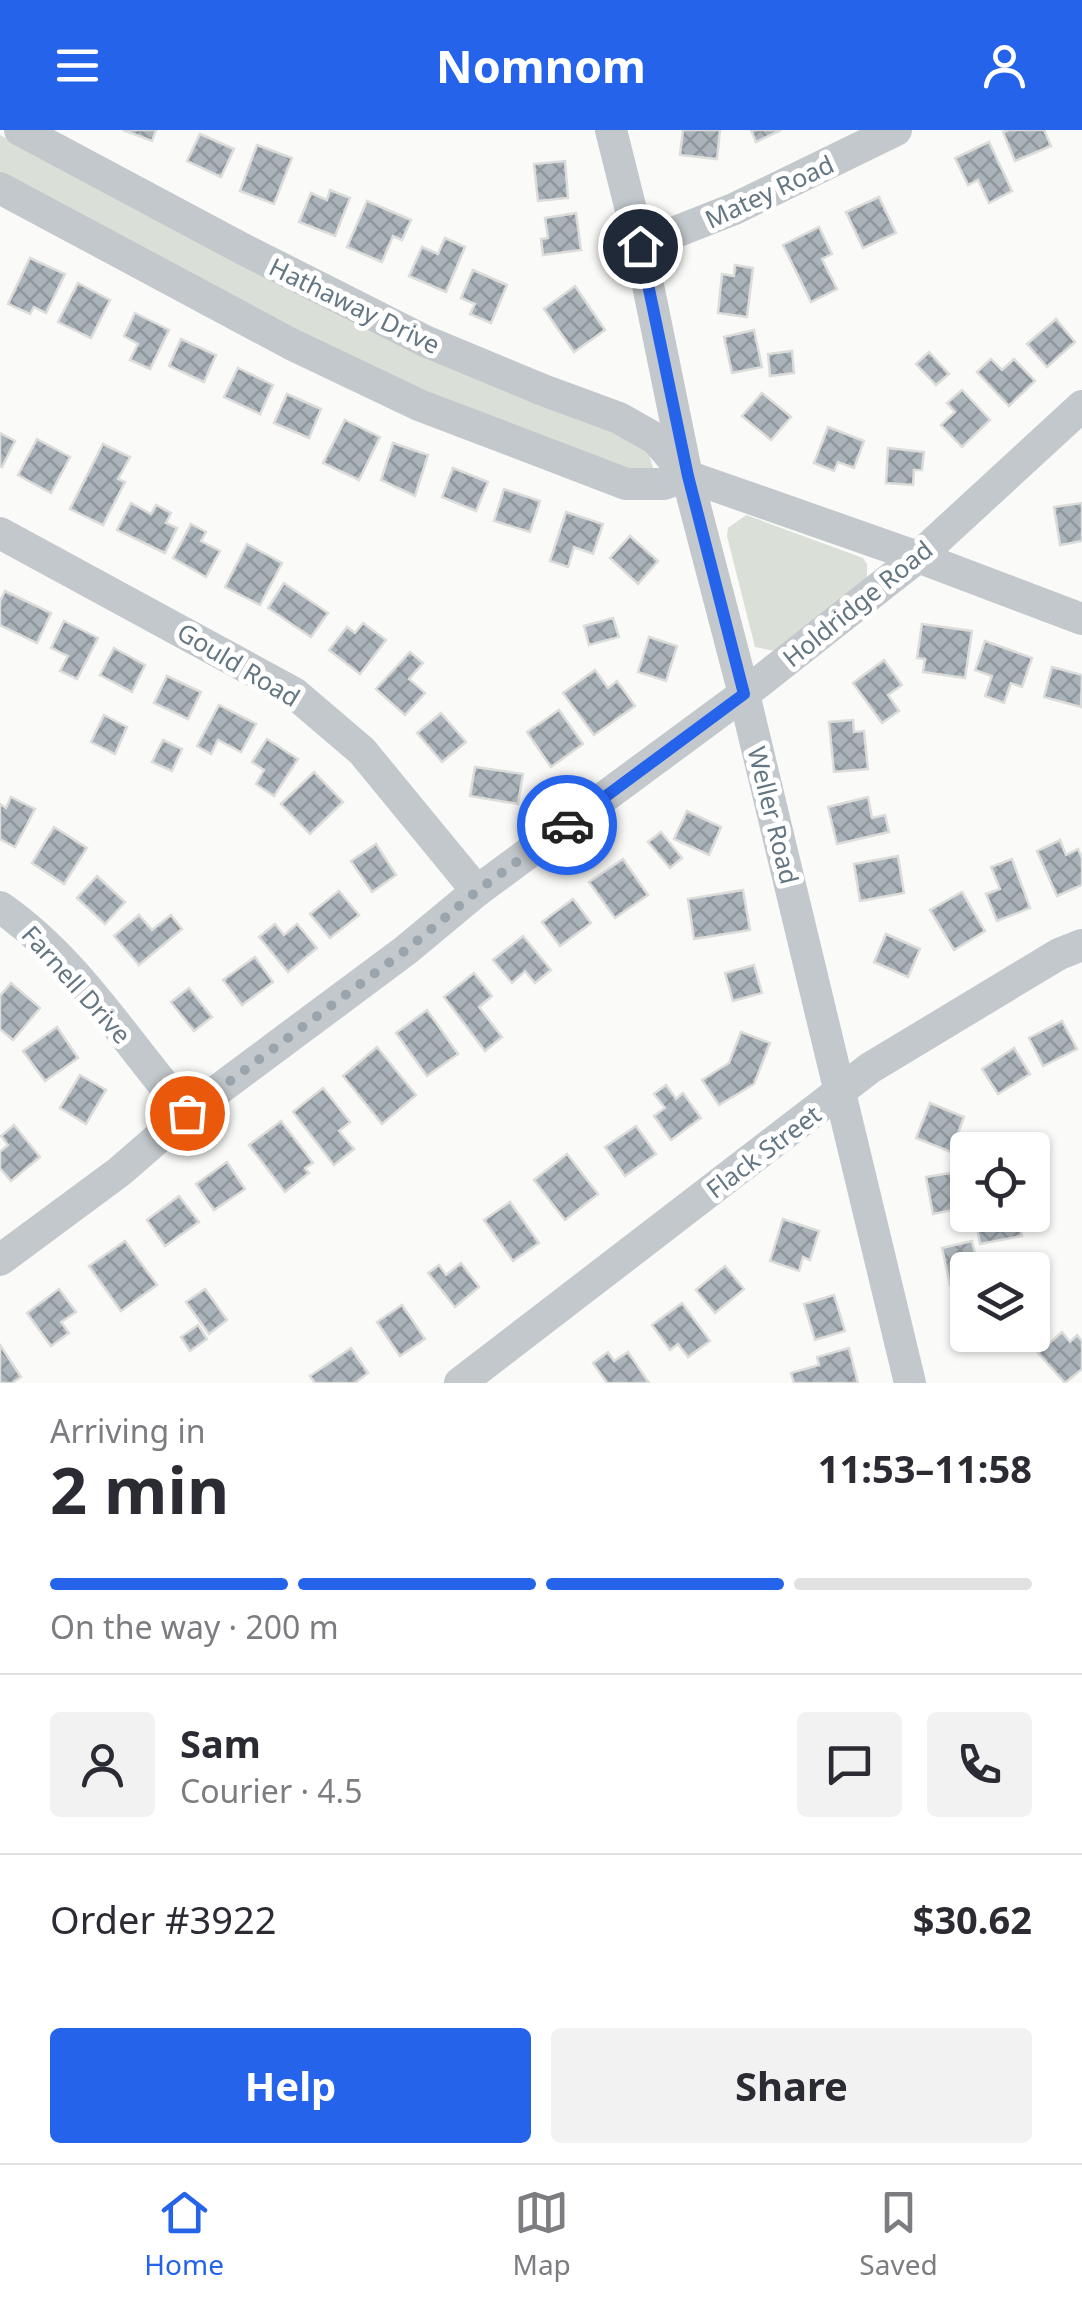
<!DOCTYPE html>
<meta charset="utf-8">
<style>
body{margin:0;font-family:"Noto Sans",sans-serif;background:#f2f2f3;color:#2b2b33;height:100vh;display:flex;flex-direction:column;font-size:38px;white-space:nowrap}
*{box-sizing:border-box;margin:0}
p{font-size:32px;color:#7c7c81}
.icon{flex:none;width:55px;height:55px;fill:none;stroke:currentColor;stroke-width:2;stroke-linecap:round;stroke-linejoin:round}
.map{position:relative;height:1253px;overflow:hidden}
.details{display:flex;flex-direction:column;background:#fff;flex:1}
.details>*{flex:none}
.tools{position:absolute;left:950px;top:1002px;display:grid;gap:20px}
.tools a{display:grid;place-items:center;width:100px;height:100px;border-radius:10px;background:#fff;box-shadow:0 2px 8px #0004;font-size:50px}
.pin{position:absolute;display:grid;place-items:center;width:85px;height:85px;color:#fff;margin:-42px;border:5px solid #fff;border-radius:50%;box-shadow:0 2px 10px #0007}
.courier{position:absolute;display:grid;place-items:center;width:100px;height:100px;margin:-50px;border:8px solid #2563eb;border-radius:50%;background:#fff;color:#222;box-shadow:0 2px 12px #0007}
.overview em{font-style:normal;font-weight:700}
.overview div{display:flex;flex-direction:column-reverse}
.overview{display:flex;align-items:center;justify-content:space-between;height:170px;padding:0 50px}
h1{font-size:65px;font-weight:700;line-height:75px}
.bar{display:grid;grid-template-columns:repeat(4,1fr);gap:15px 10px;align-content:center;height:120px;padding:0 50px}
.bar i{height:12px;border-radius:8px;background:#e1e1e2}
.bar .on{background:#2563eb}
.bar p{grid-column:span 4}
.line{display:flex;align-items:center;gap:25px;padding:0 50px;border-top:2px solid #e1e1e2}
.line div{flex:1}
.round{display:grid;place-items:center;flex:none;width:105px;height:105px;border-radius:10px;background:#f2f2f3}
.button{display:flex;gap:20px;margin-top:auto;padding:20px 50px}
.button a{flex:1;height:115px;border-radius:10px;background:#2563eb;color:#fff;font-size:40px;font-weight:700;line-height:115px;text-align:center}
.button a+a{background:#f2f2f3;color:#2b2b33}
header{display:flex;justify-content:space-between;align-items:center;height:130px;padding:0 50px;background:#2563eb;color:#fff;font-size:45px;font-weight:700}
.dock{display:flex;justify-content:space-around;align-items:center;height:140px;border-top:2px solid #e1e1e2;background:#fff;font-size:28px;color:#7c7c81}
.dock a{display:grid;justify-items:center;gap:5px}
.dock .on{color:#2563eb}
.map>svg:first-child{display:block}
</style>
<header><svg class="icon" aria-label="menu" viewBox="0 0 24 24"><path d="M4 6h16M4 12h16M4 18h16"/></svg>Nomnom<svg class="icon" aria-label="person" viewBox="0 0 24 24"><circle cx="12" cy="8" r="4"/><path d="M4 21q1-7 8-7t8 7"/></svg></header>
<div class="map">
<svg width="1082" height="1253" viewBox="0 0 1082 1253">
<defs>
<pattern id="building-cross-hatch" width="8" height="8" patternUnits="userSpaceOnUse" patternTransform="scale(2.5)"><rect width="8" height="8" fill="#aab3b9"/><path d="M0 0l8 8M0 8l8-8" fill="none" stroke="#8e969c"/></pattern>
</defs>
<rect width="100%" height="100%" fill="#fafaf8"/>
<g fill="#dadfd7">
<polygon points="0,5 101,58 647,316 653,338 626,341 355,232 0,45"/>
<polygon points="746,385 863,428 867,434 867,452 775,521 755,517 727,406 728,398"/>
</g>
<g fill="url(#building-cross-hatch)" stroke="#dcdcda" stroke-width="2.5">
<polygon points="123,0 156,0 152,11"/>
<polygon points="683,0 720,0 717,29 680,25"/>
<polygon points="751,0 781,0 756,12"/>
<polygon points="1009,0 1044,0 1051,16 1015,31 1003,2"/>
<polygon points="200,4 234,19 221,47 187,31"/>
<polygon points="989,12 1012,61 989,73 978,50 968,55 955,28"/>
<polygon points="257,15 292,28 274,74 240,61"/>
<polygon points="565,31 568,68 538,71 534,34"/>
<polygon points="330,60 350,68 335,106 299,92 311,63 327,70"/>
<polygon points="879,67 896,103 863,118 846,82"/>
<polygon points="367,71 411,90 402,110 393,106 382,132 347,117"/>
<polygon points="576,83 581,120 543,125 541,109 548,108 545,88"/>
<polygon points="819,97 832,124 822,129 837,159 811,172 783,115"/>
<polygon points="445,108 465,117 446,162 409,146 422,117 438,124"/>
<polygon points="30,128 65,144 46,183 34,177 30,184 8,174"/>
<polygon points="735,135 753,138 747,187 718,183 722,144 734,146"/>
<polygon points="473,140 507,155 491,193 470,184 475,174 461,168"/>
<polygon points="78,153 110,170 91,208 58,192"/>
<polygon points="575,156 605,200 574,222 544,179"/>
<polygon points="135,183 169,200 150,239 130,230 138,214 124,206"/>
<polygon points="1056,189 1075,212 1047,237 1027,214"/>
<polygon points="754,200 762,237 732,243 724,207"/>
<polygon points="181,209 216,225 204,252 169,236"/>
<polygon points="792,221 794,243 770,246 768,224"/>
<polygon points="929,222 949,244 936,255 916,234"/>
<polygon points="991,229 1002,240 1014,229 1035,251 1009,276 977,242"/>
<polygon points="238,238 273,255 260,284 224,267"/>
<polygon points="962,260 990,290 962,317 941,295 955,282 947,273"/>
<polygon points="762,263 791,287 771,310 742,286"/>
<polygon points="287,264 321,279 309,308 274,293"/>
<polygon points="345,290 380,307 359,350 323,333"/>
<polygon points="828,297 864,311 854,338 838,332 834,341 814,333"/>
<polygon points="0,303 15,311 2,337 0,336"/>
<polygon points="37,309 70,327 51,363 18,345"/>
<polygon points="393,313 428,325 415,366 381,350"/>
<polygon points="103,314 130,327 118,349 125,352 103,395 70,379"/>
<polygon points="888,318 924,322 922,340 914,340 913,355 886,353"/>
<polygon points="453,338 488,352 476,381 442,367"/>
<polygon points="504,359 540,371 530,402 494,391"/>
<polygon points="131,373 151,384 156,375 171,383 166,393 177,398 165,423 117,400"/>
<polygon points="1082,373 1082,411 1060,415 1054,377"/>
<polygon points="566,382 603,394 593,424 574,417 568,437 550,431"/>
<polygon points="191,394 206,402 201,411 220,421 206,447 173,428"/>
<polygon points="630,406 658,431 638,454 610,428"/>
<polygon points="247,414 282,433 260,475 225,457"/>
<polygon points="284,453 328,483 311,507 268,478"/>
<polygon points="5,461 51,483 37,513 0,495 0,471"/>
<polygon points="613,488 619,507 589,515 584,496"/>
<polygon points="64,491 98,508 77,549 60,541 68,526 51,518"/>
<polygon points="363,493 386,510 360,544 329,520 347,497 355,503"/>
<polygon points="922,494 972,501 965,548 923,542 925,529 917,528"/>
<polygon points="649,507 677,516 666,551 638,542"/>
<polygon points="985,511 1032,528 1022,557 1011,553 1004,573 985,566 992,546 975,540"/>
<polygon points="114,518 145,535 132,562 100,545"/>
<polygon points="410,522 423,533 409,549 425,563 405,585 376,559"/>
<polygon points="884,530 902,555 888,565 899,581 882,593 853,553"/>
<polygon points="1052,537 1082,545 1081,577 1044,567"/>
<polygon points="595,540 608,558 617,551 635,576 594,605 563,563"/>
<polygon points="167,546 201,562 188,589 154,573"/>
<polygon points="219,575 256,594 241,622 218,610 211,624 197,616"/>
<polygon points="559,580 583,614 551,637 527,602"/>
<polygon points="441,583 466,612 442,632 417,603"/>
<polygon points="104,585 127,597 115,624 91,612"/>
<polygon points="853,590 854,602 864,601 868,639 834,642 829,592"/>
<polygon points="267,609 298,629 274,666 256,654 264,640 252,632"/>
<polygon points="163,610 182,619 172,641 152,632"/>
<polygon points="475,637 523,644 518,674 470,666"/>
<polygon points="314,642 343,672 310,704 281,674"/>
<polygon points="11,667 35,679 15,717 0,709 0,674 6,678"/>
<polygon points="868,667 872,688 885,685 889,702 837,714 828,677"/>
<polygon points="687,681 721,697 709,725 674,709"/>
<polygon points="54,697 87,718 64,754 32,733"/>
<polygon points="661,702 682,728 670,738 648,712"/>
<polygon points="1060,710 1066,725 1078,719 1082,728 1082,755 1057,766 1037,721"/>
<polygon points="376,714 396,745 372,762 351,731"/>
<polygon points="898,726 904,763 860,771 854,734"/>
<polygon points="623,729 648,765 615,788 589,752"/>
<polygon points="1012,729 1030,778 997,791 986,764 1000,759 991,737"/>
<polygon points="97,746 125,772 105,794 77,768"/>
<polygon points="743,760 750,800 694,809 688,769"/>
<polygon points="339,761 359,785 330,808 310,784"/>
<polygon points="962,762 985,801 954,820 930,780"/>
<polygon points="573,769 591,793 560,816 542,792"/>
<polygon points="139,785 152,800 171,785 182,799 139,835 114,806"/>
<polygon points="275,794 284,805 297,794 317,818 288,842 259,807"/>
<polygon points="886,804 920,819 908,847 874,832"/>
<polygon points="523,806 551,840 535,853 525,841 512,853 493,830"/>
<polygon points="255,827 273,852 242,875 223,850"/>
<polygon points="754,835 762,863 733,871 725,843"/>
<polygon points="474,843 492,866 479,877 502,907 485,921 444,867"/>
<polygon points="11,853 40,878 13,910 0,899 0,866"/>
<polygon points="189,858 212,887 194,901 171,872"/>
<polygon points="427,880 458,924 427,946 396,903"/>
<polygon points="1062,891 1077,919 1043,936 1029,908"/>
<polygon points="57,897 78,928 45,951 23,921"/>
<polygon points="741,902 770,913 754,954 719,975 702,950 729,933"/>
<polygon points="377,917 416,965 382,994 343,946"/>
<polygon points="1014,918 1030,944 998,964 982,939"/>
<polygon points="80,945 106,960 86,994 60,978"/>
<polygon points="666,955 676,969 683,963 701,988 671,1010 654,986 665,978 654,964"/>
<polygon points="323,958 350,992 339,1001 354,1019 334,1035 293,982"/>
<polygon points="930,973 964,987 951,1022 916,1008"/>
<polygon points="281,991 313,1033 305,1038 309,1043 285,1062 249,1015"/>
<polygon points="14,995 40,1027 11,1051 0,1038 0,1022 8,1015 1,1006"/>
<polygon points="636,996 656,1024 625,1046 605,1017"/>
<polygon points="567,1024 598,1064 565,1090 534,1050"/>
<polygon points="227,1032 245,1059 214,1080 196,1054"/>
<polygon points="956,1042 963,1078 933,1084 926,1047"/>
<polygon points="179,1066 199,1092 165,1116 147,1090"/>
<polygon points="510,1072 539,1113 513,1131 484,1090"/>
<polygon points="1018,1085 1022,1106 980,1114 976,1092"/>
<polygon points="783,1089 819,1101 810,1130 803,1127 799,1141 770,1131"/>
<polygon points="125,1111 157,1155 121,1181 89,1136"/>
<polygon points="972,1111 979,1140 968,1140 968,1152 950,1155 942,1118"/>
<polygon points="461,1133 479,1157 455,1177 428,1143 439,1135 446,1145"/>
<polygon points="725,1136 744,1159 715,1183 696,1160"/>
<polygon points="59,1159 76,1182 61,1192 69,1203 51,1216 27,1183"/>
<polygon points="205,1159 227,1190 209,1204 186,1172"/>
<polygon points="834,1165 845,1201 815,1210 804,1174"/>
<polygon points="968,1167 968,1205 975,1205 964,1208 955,1171"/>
<polygon points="682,1173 710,1211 688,1227 678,1214 670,1220 652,1195"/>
<polygon points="402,1175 425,1209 400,1226 377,1192"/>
<polygon points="198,1195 207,1209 190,1221 181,1207"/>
<polygon points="1062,1202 1070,1212 1077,1205 1082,1211 1082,1239 1065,1253 1038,1223"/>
<polygon points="0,1215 21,1247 12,1253 0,1253"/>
<polygon points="351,1218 368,1243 355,1253 315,1253 310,1246"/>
<polygon points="849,1218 858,1253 794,1253 791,1243 819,1235 817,1227"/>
<polygon points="608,1222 614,1231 628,1222 649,1253 607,1253 593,1233"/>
</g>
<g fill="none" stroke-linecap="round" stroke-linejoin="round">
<g stroke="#c3c8cc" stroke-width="32">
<polyline points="20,0 243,119 425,211 543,260 619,288 656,309 687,346 918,427 1082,489"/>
<polyline points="611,0 640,116 687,346 744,564 910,1253"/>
<polyline points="0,58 291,214 419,275 626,354 664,354 687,346"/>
<polyline points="640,116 734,79 896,0"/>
<polyline points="0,403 294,563 362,621 477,761"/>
<path d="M0,777C77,830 127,914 187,983"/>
<polyline points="0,1130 119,1042 187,983 406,820 477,761 744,564 918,427 1082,276"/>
<polyline points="460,1253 870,938 1059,824 1082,815"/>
</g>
</g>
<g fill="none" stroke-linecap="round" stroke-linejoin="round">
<polyline stroke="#99a4ac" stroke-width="10" stroke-dasharray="0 18" points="187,983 406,820 477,761 567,695"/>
<polyline stroke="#2563eb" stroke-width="12" points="567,695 744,564 688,346 640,116"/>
</g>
<g text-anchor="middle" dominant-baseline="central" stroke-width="10" stroke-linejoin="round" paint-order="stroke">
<g font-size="25" fill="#657683" stroke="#fff">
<text transform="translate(769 61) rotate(-25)">Matey Road</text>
<text transform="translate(355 175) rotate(26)">Hathaway Drive</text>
<text transform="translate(857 473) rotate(-39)">Holdridge Road</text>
<text transform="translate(239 534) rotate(31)">Gould Road</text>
<text transform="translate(774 685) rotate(76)">Weller Road</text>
<text transform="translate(77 854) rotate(48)">Farnell Drive</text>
<text transform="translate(763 1021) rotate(-37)">Flack Street</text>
</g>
</g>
</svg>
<div class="tools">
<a><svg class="icon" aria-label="locate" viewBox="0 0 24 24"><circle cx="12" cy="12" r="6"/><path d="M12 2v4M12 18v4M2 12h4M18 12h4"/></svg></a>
<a><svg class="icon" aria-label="layers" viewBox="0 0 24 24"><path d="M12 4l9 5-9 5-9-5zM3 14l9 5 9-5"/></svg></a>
</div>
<div class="pin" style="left:187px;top:983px;background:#ea580c"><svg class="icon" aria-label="bag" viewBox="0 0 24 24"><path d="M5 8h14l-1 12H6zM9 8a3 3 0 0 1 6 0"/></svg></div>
<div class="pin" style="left:640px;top:116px;background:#1f2937"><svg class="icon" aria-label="home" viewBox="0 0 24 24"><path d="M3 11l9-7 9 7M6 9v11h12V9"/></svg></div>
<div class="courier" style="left:567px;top:695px"><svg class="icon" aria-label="car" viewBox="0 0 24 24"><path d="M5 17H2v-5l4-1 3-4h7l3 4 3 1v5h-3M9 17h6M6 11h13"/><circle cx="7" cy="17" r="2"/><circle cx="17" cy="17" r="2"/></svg></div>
</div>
<section class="details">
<div class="overview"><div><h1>2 min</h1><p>Arriving in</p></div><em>11:53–11:58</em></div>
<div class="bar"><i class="on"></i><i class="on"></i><i class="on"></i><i></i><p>On the way · 200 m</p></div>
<div class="line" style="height:180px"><a class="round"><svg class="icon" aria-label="person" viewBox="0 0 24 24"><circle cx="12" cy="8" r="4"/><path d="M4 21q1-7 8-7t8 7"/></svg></a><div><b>Sam</b><p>Courier · 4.5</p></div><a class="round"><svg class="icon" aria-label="chat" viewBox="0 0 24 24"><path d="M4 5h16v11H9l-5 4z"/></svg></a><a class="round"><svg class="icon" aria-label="phone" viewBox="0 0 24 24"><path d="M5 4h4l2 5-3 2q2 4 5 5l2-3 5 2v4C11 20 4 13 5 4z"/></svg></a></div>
<div class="line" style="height:130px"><div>Order #3922</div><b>$30.62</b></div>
<div class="button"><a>Help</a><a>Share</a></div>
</section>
<nav class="dock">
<a class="on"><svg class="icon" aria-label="home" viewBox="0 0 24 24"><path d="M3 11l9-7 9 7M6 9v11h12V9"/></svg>Home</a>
<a><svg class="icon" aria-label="map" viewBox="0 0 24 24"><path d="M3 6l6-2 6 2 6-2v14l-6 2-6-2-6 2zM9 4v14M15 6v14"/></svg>Map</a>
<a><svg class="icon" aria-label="saved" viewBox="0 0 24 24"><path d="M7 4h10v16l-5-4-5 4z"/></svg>Saved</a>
</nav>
